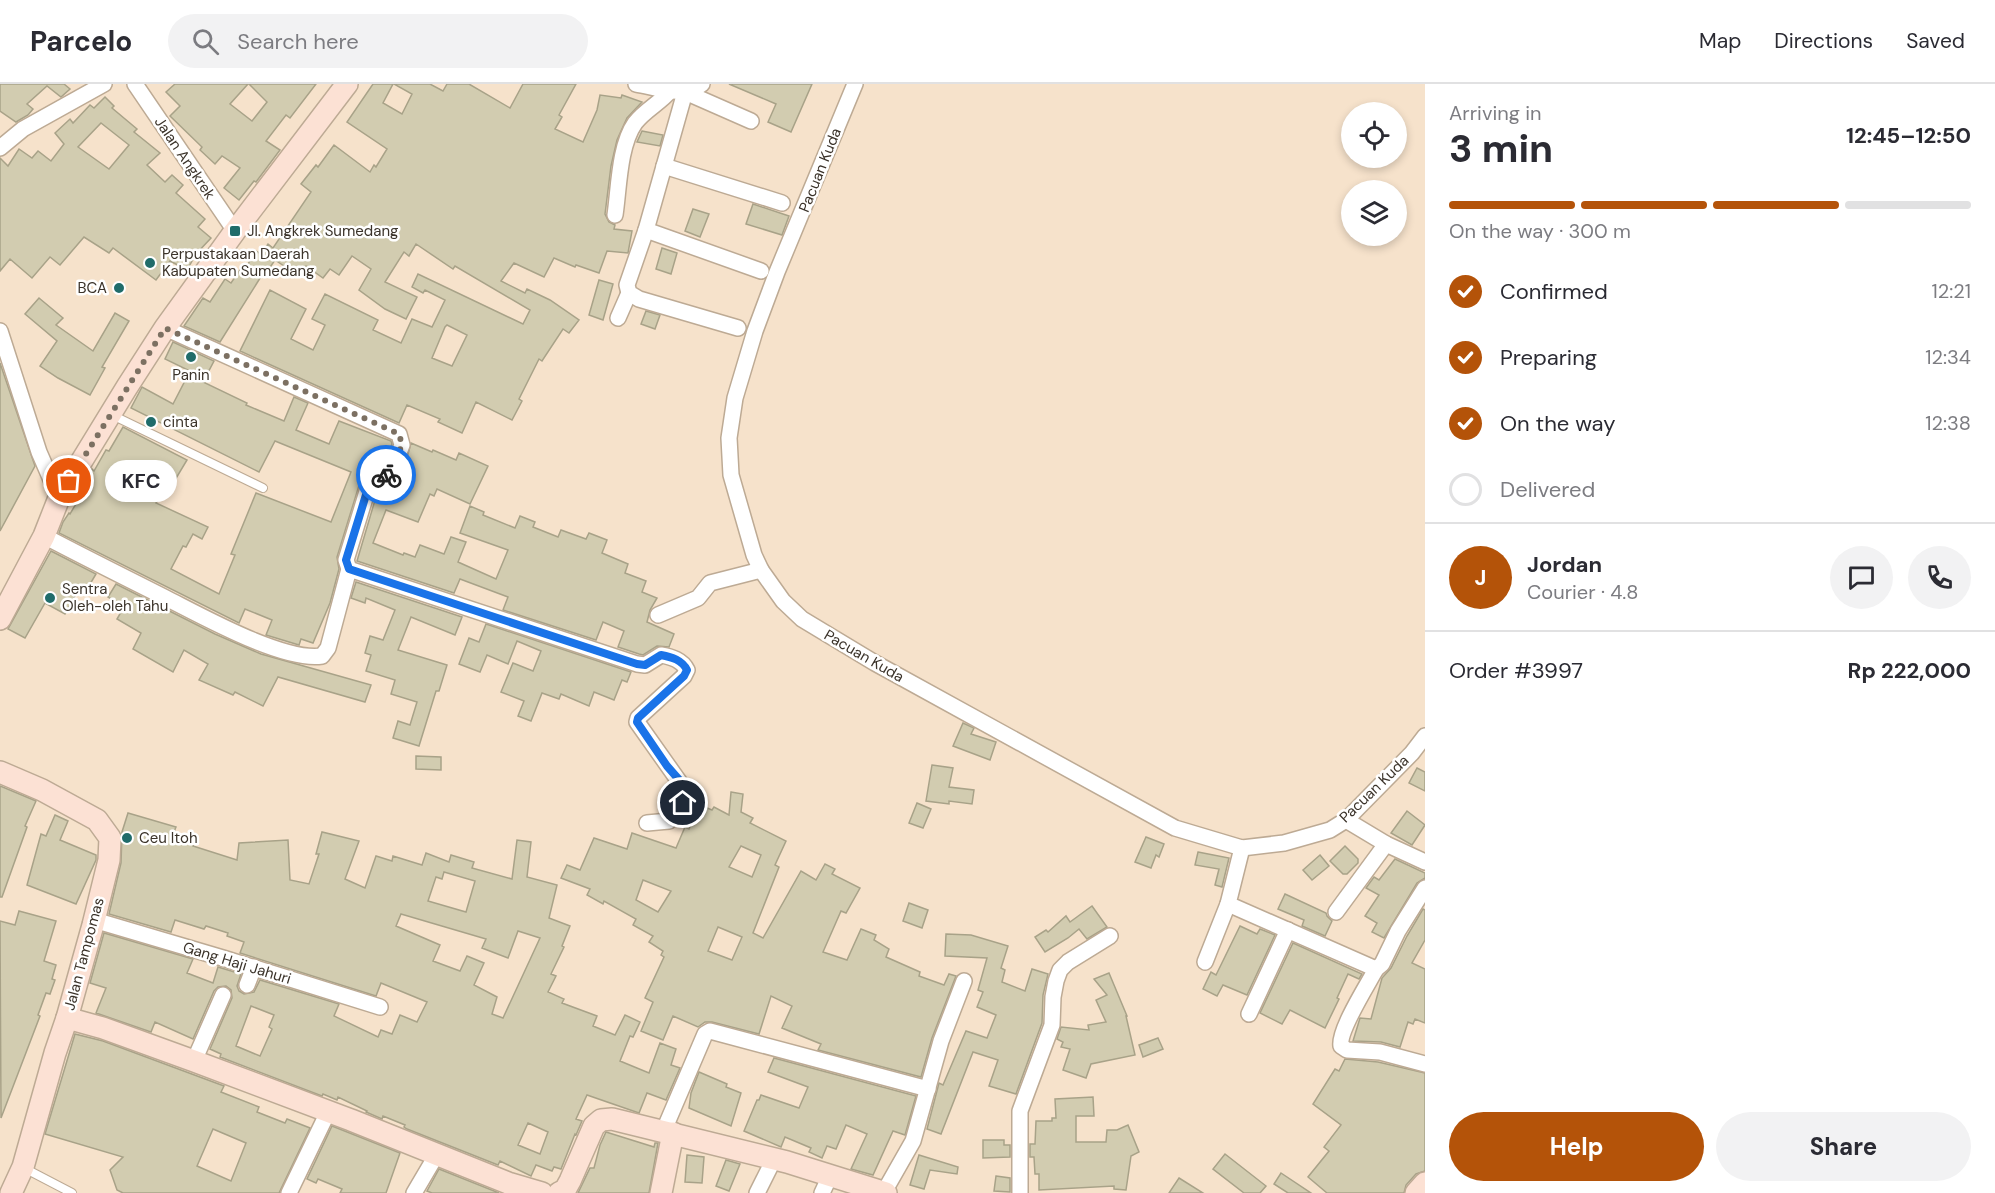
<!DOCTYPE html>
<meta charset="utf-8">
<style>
body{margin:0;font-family:"DM Sans",sans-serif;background:#f2f2f3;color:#2b2b33;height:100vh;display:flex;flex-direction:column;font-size:22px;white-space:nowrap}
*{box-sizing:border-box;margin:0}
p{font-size:20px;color:#7c7c81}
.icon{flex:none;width:33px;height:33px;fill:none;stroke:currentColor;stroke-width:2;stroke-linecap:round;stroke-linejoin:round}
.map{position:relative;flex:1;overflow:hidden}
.panel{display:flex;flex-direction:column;background:#fff;width:570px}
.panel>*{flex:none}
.fabs{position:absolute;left:1341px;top:18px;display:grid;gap:12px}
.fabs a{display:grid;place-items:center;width:66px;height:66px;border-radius:50%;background:#fff;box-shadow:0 3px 9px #0003;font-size:30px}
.pin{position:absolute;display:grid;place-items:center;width:51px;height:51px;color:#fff;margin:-26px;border:3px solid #fff;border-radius:50%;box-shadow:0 2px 6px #0007}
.courier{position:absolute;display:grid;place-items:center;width:60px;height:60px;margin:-30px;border:4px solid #1a73e8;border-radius:50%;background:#fff;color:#222;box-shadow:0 2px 8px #0007}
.bubble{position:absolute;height:42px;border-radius:21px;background:#fff;box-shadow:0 3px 9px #0003;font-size:20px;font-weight:700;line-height:42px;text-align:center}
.overview em{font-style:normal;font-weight:700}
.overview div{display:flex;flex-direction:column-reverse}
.overview{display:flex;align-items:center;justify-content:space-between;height:102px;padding:0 24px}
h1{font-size:39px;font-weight:700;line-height:45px}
.bar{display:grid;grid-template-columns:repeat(4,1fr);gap:9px 6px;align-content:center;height:72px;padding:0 24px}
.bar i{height:8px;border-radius:4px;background:#e1e1e2}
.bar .active{background:#b45309}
.bar p{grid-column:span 4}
.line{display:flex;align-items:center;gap:15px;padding:0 24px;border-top:2px solid #e1e1e2}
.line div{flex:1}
.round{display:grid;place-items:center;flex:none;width:63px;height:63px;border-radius:32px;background:#f2f2f3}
ol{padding:0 24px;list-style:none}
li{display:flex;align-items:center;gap:18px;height:66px}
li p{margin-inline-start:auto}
li .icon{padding:6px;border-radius:50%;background:#b45309;color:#fff;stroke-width:4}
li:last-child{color:#7c7c81}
li i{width:33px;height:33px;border:3px solid #e1e1e2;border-radius:50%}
.action{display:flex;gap:12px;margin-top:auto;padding:12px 24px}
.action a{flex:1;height:69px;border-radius:36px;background:#b45309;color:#fff;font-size:24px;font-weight:700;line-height:69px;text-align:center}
.action a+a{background:#f2f2f3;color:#2b2b33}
header{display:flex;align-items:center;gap:36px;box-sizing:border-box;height:84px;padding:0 30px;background:#fff;border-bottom:2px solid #e1e1e2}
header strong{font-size:28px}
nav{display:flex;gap:33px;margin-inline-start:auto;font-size:21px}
.search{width:420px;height:54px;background:#f2f2f3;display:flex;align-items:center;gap:15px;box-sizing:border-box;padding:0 21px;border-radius:33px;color:#7c7c81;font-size:22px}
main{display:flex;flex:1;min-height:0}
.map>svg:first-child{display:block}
</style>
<header>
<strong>Parcelo</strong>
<div class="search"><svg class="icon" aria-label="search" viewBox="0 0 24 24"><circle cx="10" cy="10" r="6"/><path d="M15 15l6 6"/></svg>Search here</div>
<nav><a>Map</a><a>Directions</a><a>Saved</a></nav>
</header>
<main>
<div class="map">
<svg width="1425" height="1109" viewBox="0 0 1425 1109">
<rect width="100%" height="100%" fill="#f6e2cb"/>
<g fill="#d2ccb0" stroke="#a8a288" stroke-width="1.5" fill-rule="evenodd">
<polygon points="0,0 64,0 70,5 61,13 47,2 27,20 33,25 28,31 16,38 0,27"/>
<polygon points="175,0 248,0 230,20 252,37 267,18 249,0 316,0 290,34 286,31 266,57 280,66 256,98 254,97 239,116 224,104 240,84 222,72 215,80 200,66 202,63 170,32 180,22 166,8"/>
<path d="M373,0H393L383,19L402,30L412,10L394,0H430L443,7L447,0H469L510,24L523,0H576L559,31L562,33L555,45L583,58L597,26L600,11L621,14L622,11L642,18L627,34L617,56L611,82L605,130L609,138L615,141L614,145L632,147L628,169L607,167L599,189L576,181L575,183L554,174L544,193L514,179L501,197L525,209L527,205L550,216L579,236L569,249L563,245L542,277L539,275L519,315L522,317L512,336L476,318L462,349L438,338L440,335L407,321L399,339L240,267L270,206L306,225L291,255L313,266L325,241L312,235L325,210L378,236L373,246L401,259L412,235L432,243L445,216L425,206L423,209L412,203L418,190L523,240L530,226L455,182L453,185L416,160L409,172L404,168L385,198L417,213L406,235L385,225L359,206L371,185L352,172L339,191L330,185L323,194L306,182L299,192L275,176L264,192L262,191L220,258L184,242L203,214L210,218L225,195L231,199L242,183L245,185L256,167L261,170L268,160L273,164L311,108L301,100L316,81L318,83L334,61L370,88L374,81L376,83L387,65L347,38ZM447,241L467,251L452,282L432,274L445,243Z"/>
<polygon points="729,0 812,0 791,48 768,38 776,20"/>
<path d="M105,13L114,22L112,24L137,45L134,48L160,69L147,81L165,98L172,91L183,101L176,109L205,135L198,143L211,154L196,170L187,186L170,177L156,196L113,164L109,169L84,153L60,181L50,173L32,194L10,175L0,187V74L8,82L19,65L32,74L38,67L51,77L64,60L55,49L70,35L73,39L90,21L94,24ZM101,39L129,61L109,85L78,63Z"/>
<polygon points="642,47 663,51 660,62 637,58"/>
<polygon points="753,120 789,132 782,151 746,140"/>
<polygon points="693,125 709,130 700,153 685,147"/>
<polygon points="662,164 677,169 671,190 656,185"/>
<polygon points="599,196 613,200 603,236 589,231"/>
<polygon points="39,214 63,234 56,241 93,267 115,229 129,237 102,283 105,284 90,311 58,294 40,282 57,257 25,230"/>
<polygon points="646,227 660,231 655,245 641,240"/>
<polygon points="173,258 214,277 203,298 247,319 246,321 284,337 294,313 308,319 296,346 329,360 339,337 391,357 392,360 388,370 384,368 378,384 367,390 360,398 337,473 339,485 330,519 313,559 301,555 299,561 266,551 272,536 245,525 239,539 59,449 63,438 69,429 70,430 87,401 83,400 92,385 94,387 106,366 109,367 123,343 187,376 172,401 168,399 156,419 208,443 202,455 193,450 186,463 183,462 171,485 219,510 235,471 231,470 256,409 331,438 351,388 275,357 259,388 131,324 142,303 173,320 190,287 165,275"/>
<polygon points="0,279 35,382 0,447"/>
<polygon points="411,359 432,368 433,366 456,376 459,369 488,382 470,420 437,405 434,412 430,410 418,438 386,426 373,459 403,471 404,469 415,473 420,461 444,470 451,453 466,458 458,478 496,495 508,466 460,449 470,422 484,428 483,431 515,444 520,432 535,438 533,443 558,453 561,446 586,455 589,449 607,456 602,469 628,480 625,489 646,497 642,508 657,514 650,526 647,538 674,550 669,563 657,562 643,571 639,570 618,563 624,547 603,538 596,556 503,526 508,513 460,495 454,509 357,477 378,406 389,400 400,404 410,379 406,377"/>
<polygon points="51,467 96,490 86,507 80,503 65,530 45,519 25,554 8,545"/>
<polygon points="356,498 462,533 455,551 411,533 398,566 447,581 439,607 436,607 419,662 393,654 398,637 410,641 417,618 391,610 395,596 366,587 371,571 365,569 370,552 383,556 395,526 366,514 365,519 351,514"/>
<polygon points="116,500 215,550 261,570 371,601 365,618 278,593 263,622 235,608 233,611 199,596 208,580 184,566 173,588 133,565 141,549 117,535 124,523 108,513"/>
<polygon points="486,540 631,588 627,598 622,596 614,616 594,608 589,622 561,610 559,615 542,609 531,637 518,632 524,617 501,608 513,579 533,587 541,567 517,557 508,580 487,571 480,588 459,580 469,554 479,558"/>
<polygon points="963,639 974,644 971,650 996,658 990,676 953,662"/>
<polygon points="416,672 441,673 441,686 416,685"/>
<polygon points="932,681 953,684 949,703 974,706 972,720 949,717 949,720 926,717"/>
<polygon points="1417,684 1425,688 1425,707 1409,699"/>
<polygon points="0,702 36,717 25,742 27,743 2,813 0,813"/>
<path d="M731,708L743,710L741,728L753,734L750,739L786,757L775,781L779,783L753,849L763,854L801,787L816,796L825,780L835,785L832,790L860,804L846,829L841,827L823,868L847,876L861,845L876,851L874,856L889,865L886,873L920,888L919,892L944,901L949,890L956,892L932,954L921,993L818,966L821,960L782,944L792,922L771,912L759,950L712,938H705L698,943L673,932L663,956L641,947L653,918L645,914L664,873L661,871L663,867L649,858L653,852L633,841L636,835L604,817L603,820L587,811L590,805L561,794L567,781L580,786L594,754L627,765L632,749L676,764L685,743L689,745L700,721L712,726L714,723L729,731ZM741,762L761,771L752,793L729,783ZM643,796L671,807L658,828L636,816ZM718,843L742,853L732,876L708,867Z"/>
<polygon points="917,719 931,725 923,744 909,739"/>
<polygon points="1407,727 1425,741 1412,761 1391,749"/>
<path d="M128,729L176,743L174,748L195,756L193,762L237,776L239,759L288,756L290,796L309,800L319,770H316L322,748L359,757L345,795L365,804L376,772L392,777L393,772L422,781L426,769L449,778L451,771L474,778L472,784L512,795L517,756L531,758L527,793L557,801L549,834L570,842L562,862L564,863L551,890L556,892L548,908L564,915L562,919L597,932L593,942L615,951L625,931L640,938L633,953L630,952L620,977L649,989L660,959L676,965L671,981L680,984L666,1016L647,1009L639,1029L587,1011L576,1035L582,1037L576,1051L575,1050L561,1085L554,1083L552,1087L536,1081L531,1092L500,1077L498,1081L407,1045L404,1043L405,1041L383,1032L382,1035L366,1028L367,1027L338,1013L337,1016L323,1010L322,1012L220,973L221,970L210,965L232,914L231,906L226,902L218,903L214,907L193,955L155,938L151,948L96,929L106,904L90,899L104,849L193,875L187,889L213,899L218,883L241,890L237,902L239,907L244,910L254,908L260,896L339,920L334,932L378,953L381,946L392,950L400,931L417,938L427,918L381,899L376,912L240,869L244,858L227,852L228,849L206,842L204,845L175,836L171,848L109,830L121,779L122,748ZM444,788L475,797L466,828L428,817L436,793L442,795ZM401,830L486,855L482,864L508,874L518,847L540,854L503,934L492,930L497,913L474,901L484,879L467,872L460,887L433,877L440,861L396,842ZM251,922L274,931L269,943L272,945L260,972L236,962ZM528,1039L548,1048L540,1070L518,1061Z"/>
<polygon points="55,731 68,737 60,756 96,771 96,776 76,820 27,801 41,750 46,752"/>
<polygon points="1146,753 1164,760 1159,773 1156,771 1151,784 1135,778"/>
<polygon points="1345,762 1358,775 1358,779 1347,790 1343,790 1330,777"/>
<polygon points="1198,768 1229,774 1222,803 1215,801 1219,785 1195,781"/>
<polygon points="1320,771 1329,782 1312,796 1303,786"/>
<polygon points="1395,775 1425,789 1425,794 1417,799 1384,854 1372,848 1377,839 1365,832 1379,811 1366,804 1374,793 1379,796"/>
<polygon points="1285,810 1326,829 1327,832 1332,837 1325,852 1302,842 1304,836 1278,825"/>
<polygon points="909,819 928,826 922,844 903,837"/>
<polygon points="1092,822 1107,843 1087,855 1079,845 1068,854 1045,868 1035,853 1046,846 1048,848 1066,832 1070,838"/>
<polygon points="1423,825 1425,826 1425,856 1412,879 1425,885 1425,939 1415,935 1413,940 1408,938 1400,963 1381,958 1353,957 1360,934 1371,935 1382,894 1391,884 1407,852"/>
<polygon points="19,827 56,837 44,877 56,881 52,895 55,896 50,910 46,909 38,931 40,932 1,1034 0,837 15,841"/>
<polygon points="1240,842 1257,850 1260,845 1275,851 1247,911 1223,901 1217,912 1203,905 1211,888 1216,891"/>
<polygon points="946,850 971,851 1008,862 1001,884 1005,886 1002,898 1025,907 1032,885 1048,890 1043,911 1042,939 1016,1010 989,1002 998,976 973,968 941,1050 927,1045 939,999 943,1001 966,947 987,954 996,931 977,923 983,908 978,906 987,874 945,872"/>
<polygon points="1293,859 1362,890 1359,895 1348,890 1337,914 1339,915 1325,944 1290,926 1282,940 1260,929"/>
<polygon points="1109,889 1127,932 1126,932 1135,971 1091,980 1086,994 1063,986 1070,965 1061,963 1063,958 1057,955 1061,943 1089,946 1088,941 1106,938 1096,916 1107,911 1094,895"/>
<path d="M75,950L103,957L224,1002L221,1008L259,1023L257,1028L285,1039L287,1035L310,1044L279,1109H123L117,1106L110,1086L123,1073L45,1050ZM213,1045L246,1059L231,1097L197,1082Z"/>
<polygon points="1158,954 1163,965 1143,973 1139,961"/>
<polygon points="774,974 916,1012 905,1051 893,1047 873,1091 851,1085 867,1050 846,1041 836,1065 827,1062 822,1074 809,1068 811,1064 785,1053 781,1063 744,1047 757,1016 759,1016 761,1011 799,1024 808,1003 768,988"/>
<polygon points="1345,975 1378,978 1425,989 1425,1087 1416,1090 1406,1101 1404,1109 1327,1109 1308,1093 1329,1067 1324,1063 1341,1041 1313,1020 1335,985 1339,987"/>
<polygon points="699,988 727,1000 726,1003 741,1009 731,1042 689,1024 691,1009"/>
<polygon points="1093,1013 1094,1032 1076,1032 1076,1058 1106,1058 1107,1046 1117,1046 1128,1041 1139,1068 1131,1072 1126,1106 1114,1105 1114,1102 1039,1106 1039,1090 1035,1090 1034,1073 1030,1073 1030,1060 1035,1060 1036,1037 1052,1037 1052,1034 1056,1034 1055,1015"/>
<polygon points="332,1042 400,1069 386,1109 340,1109 342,1105 318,1095 316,1099 307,1095"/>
<polygon points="606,1048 654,1063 655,1059 658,1059 649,1109 578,1109 590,1084 594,1084 600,1061"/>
<polygon points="983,1056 1004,1056 1004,1061 1010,1061 1010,1073 983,1074"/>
<polygon points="1225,1070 1266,1102 1260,1109 1244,1109 1213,1085"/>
<polygon points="687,1071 704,1073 702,1099 685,1098"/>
<polygon points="919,1071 958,1083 957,1090 930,1086 924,1105 910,1101"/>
<polygon points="726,1076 740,1080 729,1107 716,1102"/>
<polygon points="439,1085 499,1109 432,1109 427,1107"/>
<polygon points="1281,1089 1311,1109 1288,1109 1274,1100"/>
<polygon points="996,1092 1010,1094 1010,1108 994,1107"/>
<polygon points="1179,1094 1203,1109 1169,1109"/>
</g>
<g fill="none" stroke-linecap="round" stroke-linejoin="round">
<g stroke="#bdaa94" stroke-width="10">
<g id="lane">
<polyline points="112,331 263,404"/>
<polyline points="24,1084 72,1109"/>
</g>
</g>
<g stroke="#bdaa94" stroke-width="18">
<g id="street">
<polyline points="135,0 235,147"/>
<path d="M636,0C656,3 685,15 702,0"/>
<polyline points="855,0 777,188 755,247 735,314 729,354 731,391 754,471 761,486 783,517 802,535 875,579 1175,744 1242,764 1284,759 1330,746 1346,736 1412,669 1425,652"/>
<polyline points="0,64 23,45 104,0"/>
<polyline points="664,82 782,119"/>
<path d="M615,131C619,104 619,62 635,39C645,26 660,19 670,7"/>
<polyline points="646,146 761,187"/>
<polyline points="618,234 629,209"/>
<path d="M165,244L399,350L402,361C398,370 395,386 386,391C379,395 374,395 369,401L346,476L349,485"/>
<polyline points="738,244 639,215 629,209 627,201 646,146 685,8 751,37"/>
<polyline points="0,247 39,368 59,414"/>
<path d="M44,452C84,473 124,493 164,513C200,531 283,578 322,572L328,564L349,485L637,580L645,581L661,571C672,573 682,576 687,586L684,592L638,634L637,638L683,703V719L669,737L647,739"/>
<polyline points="658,531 698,514 710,499 761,486"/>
<polyline points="1346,736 1386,760 1425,778"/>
<polyline points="1242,764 1228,820 1376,885 1382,880 1398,847 1425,804"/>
<polyline points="1336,828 1386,760"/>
<polyline points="94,836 226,875 380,923"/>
<polyline points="1205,878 1228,820"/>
<path d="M1376,885C1368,900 1338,947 1341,962L1347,966L1380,968L1425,980"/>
<polyline points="247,901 254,883"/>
<polyline points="1249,930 1288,846"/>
<polyline points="194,977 223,911"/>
<polyline points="664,1046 705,950 710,947 928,1005"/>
<polyline points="884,1108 913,1057 941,957 964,897"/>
<polyline points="289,1109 328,1028"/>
<polyline points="414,1109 437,1070"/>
<polyline points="757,1109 774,1075"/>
<polyline points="822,1109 830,1092"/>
<polyline points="1020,1109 1020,1027 1052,941 1053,913 1056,897 1060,886 1068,878 1110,852"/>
</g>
</g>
<g stroke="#bdaa94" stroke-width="24">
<g id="secondary">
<polyline points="0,535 44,452 59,414 127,303 165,244 235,147 347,0"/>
<polyline points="0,688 42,706 97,736 110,754 109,776 93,841 67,934 55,969 23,1083 11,1109"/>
<polyline points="67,934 103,944 194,977 351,1036 508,1099 542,1109"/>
<polyline points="559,1109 565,1106 570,1097 594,1042 601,1036 612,1035 787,1078 886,1109"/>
<polyline points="661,1109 673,1049"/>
<polyline points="1416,1109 1425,1099"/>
</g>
</g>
<use href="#lane" stroke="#fff" stroke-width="8"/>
<use href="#street" stroke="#fff" stroke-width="15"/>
<use href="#secondary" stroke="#fce1d4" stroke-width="21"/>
</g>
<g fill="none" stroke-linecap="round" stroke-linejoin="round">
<polyline stroke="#7c7062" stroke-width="6" stroke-dasharray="0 10.8" points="69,397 165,244 399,350 402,361 392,385 386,391"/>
<path stroke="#1a73e8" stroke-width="8" d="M386,391L373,397L369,401L346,476L349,485L637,580L645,581L661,571C672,573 682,576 687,586L684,592L638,634L637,638L667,682L681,698L683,703V719"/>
</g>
<g fill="#206c6a" stroke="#fff" stroke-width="2">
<rect x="229" y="141" width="12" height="12" rx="3"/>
<circle cx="150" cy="179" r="6"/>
<circle cx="119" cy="204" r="6"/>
<circle cx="191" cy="273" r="6"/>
<circle cx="151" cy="338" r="6"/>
<circle cx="50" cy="514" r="6"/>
<circle cx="127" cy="754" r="6"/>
</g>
<g text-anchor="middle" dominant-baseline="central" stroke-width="5" stroke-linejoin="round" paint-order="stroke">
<g font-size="15" fill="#3b332a" stroke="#fff">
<text transform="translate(185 74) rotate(56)">Jalan Angkrek</text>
<text transform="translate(820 86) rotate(-68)">Pacuan Kuda</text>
<text transform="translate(864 572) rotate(30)">Pacuan Kuda</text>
<text transform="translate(1374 705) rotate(-44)">Pacuan Kuda</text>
<text transform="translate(84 870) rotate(-75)">Jalan Tampomas</text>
<text transform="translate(237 879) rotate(17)">Gang Haji Jahuri</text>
</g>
<g font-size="15" fill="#3b332a" stroke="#fff" text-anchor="start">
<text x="247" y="147">Jl. Angkrek Sumedang</text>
<text x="162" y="170">Perpustakaan Daerah<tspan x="162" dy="17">Kabupaten Sumedang</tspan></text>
<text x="107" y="204" text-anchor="end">BCA</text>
<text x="191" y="291" text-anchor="middle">Panin</text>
<text x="163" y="338">cinta</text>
<text x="62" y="505">Sentra<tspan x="62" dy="17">Oleh-oleh Tahu</tspan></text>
<text x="139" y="754">Ceu Itoh</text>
</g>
</g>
</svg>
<div class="fabs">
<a><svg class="icon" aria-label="locate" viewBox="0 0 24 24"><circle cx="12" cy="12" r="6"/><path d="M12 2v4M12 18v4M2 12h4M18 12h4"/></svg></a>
<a><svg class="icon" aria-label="layers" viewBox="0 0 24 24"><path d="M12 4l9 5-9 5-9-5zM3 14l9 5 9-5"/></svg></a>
</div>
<div class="pin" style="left:69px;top:397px;background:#ea580c"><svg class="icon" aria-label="bag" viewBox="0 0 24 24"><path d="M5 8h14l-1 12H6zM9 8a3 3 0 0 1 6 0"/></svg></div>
<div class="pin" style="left:683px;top:719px;background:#1f2937"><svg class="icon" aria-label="home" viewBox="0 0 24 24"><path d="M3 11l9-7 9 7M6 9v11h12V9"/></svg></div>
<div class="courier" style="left:386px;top:391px"><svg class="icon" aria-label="bike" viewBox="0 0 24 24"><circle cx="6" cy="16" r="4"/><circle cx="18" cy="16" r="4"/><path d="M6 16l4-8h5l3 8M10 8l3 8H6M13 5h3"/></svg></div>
<div class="bubble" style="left:105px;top:376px;width:72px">KFC</div>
</div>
<section class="panel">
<div class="overview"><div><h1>3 min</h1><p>Arriving in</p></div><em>12:45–12:50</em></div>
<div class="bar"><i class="active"></i><i class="active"></i><i class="active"></i><i></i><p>On the way · 300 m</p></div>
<ol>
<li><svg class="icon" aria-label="check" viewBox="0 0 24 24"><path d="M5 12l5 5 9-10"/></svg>Confirmed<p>12:21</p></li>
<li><svg class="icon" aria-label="check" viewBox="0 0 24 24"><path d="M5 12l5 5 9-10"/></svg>Preparing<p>12:34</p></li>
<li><svg class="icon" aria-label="check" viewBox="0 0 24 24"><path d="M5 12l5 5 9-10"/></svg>On the way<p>12:38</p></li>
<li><i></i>Delivered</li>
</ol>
<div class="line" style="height:108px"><b class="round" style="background:#b45309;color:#fff">J</b><div><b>Jordan</b><p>Courier · 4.8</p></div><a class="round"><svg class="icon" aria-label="chat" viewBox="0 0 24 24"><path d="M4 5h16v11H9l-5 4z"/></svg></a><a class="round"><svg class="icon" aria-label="phone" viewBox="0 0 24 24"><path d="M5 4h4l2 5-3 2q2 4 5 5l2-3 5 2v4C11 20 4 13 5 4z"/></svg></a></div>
<div class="line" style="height:78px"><div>Order #3997</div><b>Rp 222,000</b></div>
<div class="action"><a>Help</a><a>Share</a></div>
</section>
</main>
